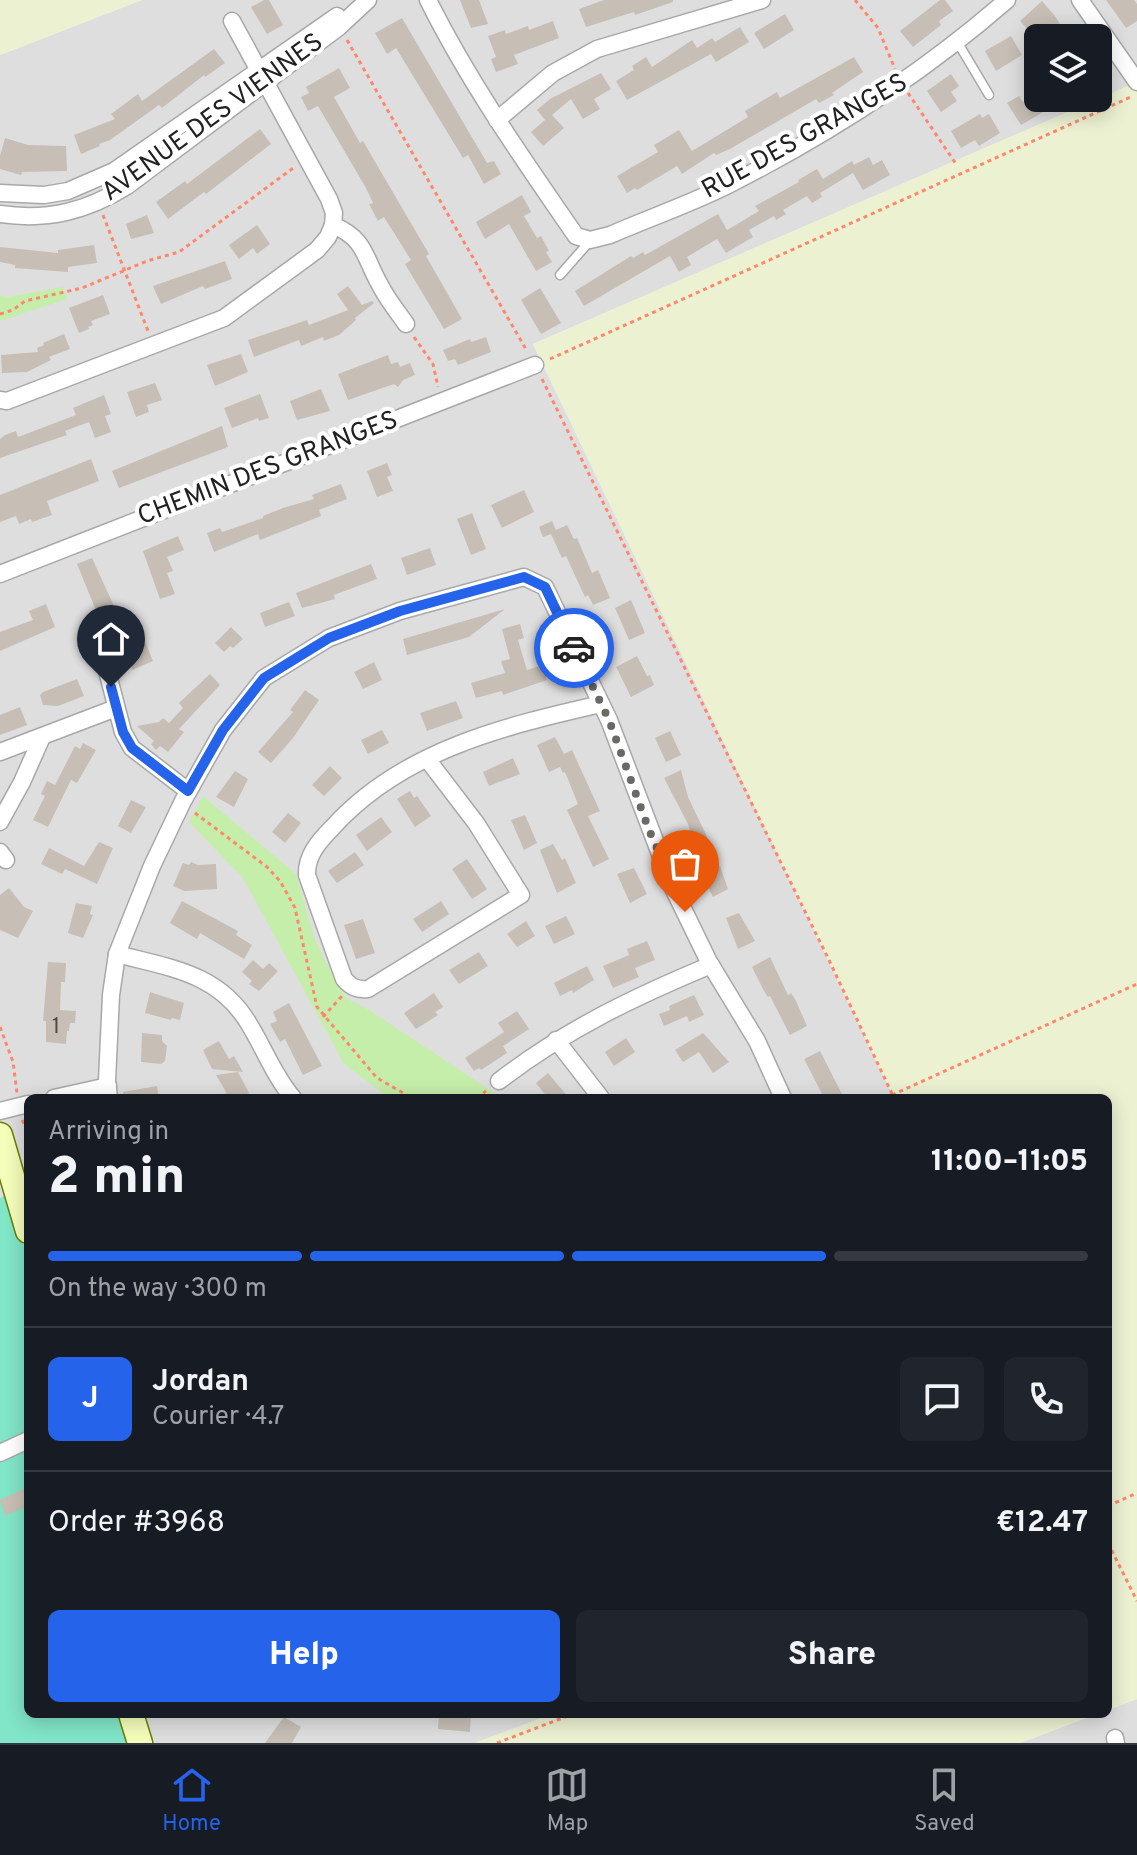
<!DOCTYPE html>
<meta charset="utf-8">
<style>
body{margin:0;font-family:Overpass,sans-serif;background:#20242c;color:#f1f3f6;height:100vh;display:flex;flex-direction:column;font-size:30px;white-space:nowrap}
*{box-sizing:border-box;margin:0}
p{font-size:26px;color:#9ea1a6}
.icon{flex:none;width:44px;height:44px;fill:none;stroke:currentColor;stroke-width:2;stroke-linecap:round;stroke-linejoin:round}
.map{position:relative;flex:1;overflow:hidden}
.panel{position:absolute;left:24px;top:1094px;width:1088px;height:624px;display:flex;flex-direction:column;background:#171b24;border-radius:12px;box-shadow:0 4px 20px #0003}
.panel>*{flex:none}
.buttons{position:absolute;left:1024px;top:24px;display:grid;gap:16px}
.buttons a{display:grid;place-items:center;width:88px;height:88px;border-radius:12px;background:#171b24;box-shadow:0 4px 20px #0003;font-size:40px}
.pin{position:absolute;display:grid;place-items:center;width:68px;height:68px;color:#fff;margin:-82px -34px;border-radius:50% 50% 50% 0;rotate:-45deg;box-shadow:0 0 8px #0007}
.pin .icon{rotate:45deg}
.courier{position:absolute;display:grid;place-items:center;width:80px;height:80px;margin:-40px;border:6px solid #2563eb;border-radius:50%;background:#fff;color:#222;box-shadow:0 2px 10px #0007}
.overview em{font-style:normal;font-weight:800}
.overview div{display:flex;flex-direction:column-reverse}
.overview{display:flex;align-items:center;justify-content:space-between;height:136px;padding:0 24px}
h1{font-size:52px;font-weight:800;line-height:60px}
.bar{display:grid;grid-template-columns:repeat(4,1fr);gap:12px 8px;align-content:center;height:96px;padding:0 24px}
.bar i{height:10px;border-radius:6px;background:#363941}
.bar .active{background:#2563eb}
.bar p{grid-column:span 4}
.line{display:flex;align-items:center;gap:20px;padding:0 24px;border-top:2px solid #363941}
.line div{flex:1}
.round{display:grid;place-items:center;flex:none;width:84px;height:84px;border-radius:12px;background:#20242c}
.primary-button{display:flex;gap:16px;margin-top:auto;padding:16px 24px}
.primary-button a{flex:1;height:92px;border-radius:12px;background:#2563eb;color:#fff;font-size:32px;font-weight:800;line-height:92px;text-align:center}
.primary-button a+a{background:#20242c;color:#f1f3f6}
.tab-bar{display:flex;justify-content:space-around;align-items:center;height:112px;border-top:2px solid #363941;background:#171b24;font-size:22px;color:#9ea1a6}
.tab-bar a{display:grid;justify-items:center;gap:4px}
.tab-bar .active{color:#2563eb}
.map>svg:first-child{display:block}
</style>
<div class="map">
<svg width="1137" height="1743" viewBox="0 0 1137 1743">
<rect width="100%" height="100%" fill="#f2efe7"/>
<g fill="#dfdede" fill-rule="evenodd">
<path d="M142,0H1137V82L533,344L894,1098H28V1714H552L475,1743H0V55ZM1038,38H1098V98H1038Z"/>
<polygon points="1137,1699 1137,1743 1020,1743 1097,1714 1108,1714 1108,1710"/>
</g>
<g fill="#ecf1d2">
<polygon points="0,0 142,0 0,55"/>
<polygon points="1137,82 1137,1699 1108,1710 1108,1098 894,1098 533,344"/>
<polygon points="552,1714 1097,1714 1020,1743 475,1743"/>
</g>
<g fill="#c6eeab">
<polygon points="63,287 67,299 0,321 0,295 8,297"/>
<polygon points="203,796 296,874 313,934 326,963 346,998 369,1010 502,1098 389,1098 344,1064 243,878 189,822"/>
</g>
<polygon fill="#81e5c7" points="8,1194 28,1260 28,1714 124,1714 132,1743 0,1743 0,1198"/>
<g fill="#c7bfb6">
<polygon points="264,0 269,0 283,25 267,34 251,7"/>
<polygon points="460,0 479,0 488,24 471,28"/>
<polygon points="604,0 673,0 673,2 635,15 634,12 586,27 579,9"/>
<polygon points="940,0 945,0 953,11 939,21 941,25 913,47 900,31"/>
<polygon points="1106,0 1134,0 1137,4 1137,21 1126,28"/>
<polygon points="1042,1 1055,16 1069,38 1036,38 1020,21"/>
<polygon points="785,14 794,30 764,49 754,33"/>
<polygon points="402,18 487,163 494,161 501,174 484,184 468,155 463,158 396,48 387,54 375,33"/>
<polygon points="553,21 559,38 514,55 518,64 496,72 491,59 496,57 488,36 505,30 506,34 528,26 529,30"/>
<polygon points="740,27 749,42 716,62 711,54 627,100 616,81 634,70 632,66 646,57 652,67 692,40 697,48 712,38 715,42"/>
<polygon points="1011,36 1022,55 996,71 985,51"/>
<polygon points="214,49 225,63 205,77 204,75 162,108 159,105 110,140 99,144 100,146 81,154 74,135 115,119 111,114 138,94 142,101"/>
<polygon points="854,57 863,72 832,93 834,95 819,103 816,99 730,149 716,155 714,153 682,174 677,166 637,190 635,188 627,193 617,176 658,152 654,145 679,130 692,151 748,117 745,111 777,92 780,98"/>
<polygon points="339,68 350,88 334,97 360,143 363,141 429,254 426,256 462,319 444,329 405,264 411,260 384,217 378,221 369,204 373,203 366,188 318,106 308,111 301,97 309,93 306,87"/>
<polygon points="601,73 611,89 594,99 600,109 583,119 571,99 552,115 564,128 543,146 531,132 545,120 537,110 550,99"/>
<polygon points="951,74 959,86 951,92 957,101 941,112 927,91"/>
<polygon points="1038,94 1038,98 1045,98 1050,108 1021,125 1007,103 1019,96 1023,102"/>
<polygon points="980,114 982,118 989,114 1000,133 979,146 975,140 961,148 951,131"/>
<polygon points="260,129 271,144 206,194 204,192 168,219 156,202 185,181 187,184"/>
<polygon points="5,138 28,145 66,146 67,171 22,172 21,175 0,169 0,156"/>
<polygon points="869,157 873,165 882,160 890,175 863,190 853,173 820,193 822,197 812,203 807,196 783,210 786,214 776,220 774,216 749,230 753,237 726,253 717,239 687,257 691,265 679,272 670,256 584,306 575,291 631,256 633,258 643,252 645,255 718,214 727,230 759,211 755,206 799,182 798,180 817,169 823,179 852,161 854,165"/>
<polygon points="522,195 531,212 524,216 537,238 541,236 549,251 546,252 552,262 536,271 509,224 485,239 476,222"/>
<polygon points="147,215 154,233 131,239 126,224"/>
<polygon points="257,225 270,244 257,254 253,248 239,259 229,245"/>
<polygon points="94,245 97,263 68,267 68,272 15,268 15,265 0,262 0,247 58,253 58,250"/>
<polygon points="225,261 232,279 205,289 203,286 161,304 153,286"/>
<polygon points="348,286 362,305 372,301 374,303 355,318 356,320 339,335 324,341 323,337 301,346 299,340 254,357 248,340 307,320 309,325 348,310 337,294"/>
<polygon points="540,288 561,323 541,334 521,300"/>
<polygon points="103,295 110,314 91,321 93,325 88,327 89,329 79,333 69,308"/>
<polygon points="64,334 70,349 49,357 51,360 27,372 2,373 1,355 38,352 37,348 44,345 43,343"/>
<polygon points="486,337 491,352 458,365 455,359 448,361 443,350 470,339 471,342"/>
<polygon points="241,354 248,372 215,386 207,365"/>
<polygon points="388,355 391,364 398,362 400,367 410,363 415,375 403,380 398,387 394,384 348,400 338,374"/>
<polygon points="155,383 162,400 147,405 149,412 136,417 127,392"/>
<polygon points="321,389 330,411 297,420 290,401"/>
<polygon points="260,394 269,418 259,421 258,418 232,428 224,408"/>
<polygon points="104,395 111,414 105,416 111,432 95,438 89,422 65,431 67,435 0,458 0,439 5,435 16,431 18,437 76,415 73,408"/>
<polygon points="222,426 228,447 119,488 112,471"/>
<polygon points="91,459 99,481 47,501 52,515 32,522 31,519 19,524 16,516 0,522 0,495"/>
<polygon points="387,463 392,475 387,477 393,491 377,497 367,471"/>
<polygon points="341,484 347,499 319,510 321,516 260,540 258,534 214,552 207,533 220,528 222,532 263,518 263,516 283,508 314,499 312,495"/>
<polygon points="524,490 534,512 502,528 491,505"/>
<polygon points="472,513 486,549 471,555 457,519"/>
<polygon points="552,521 556,530 567,525 574,539 577,538 592,573 598,570 610,598 593,605 588,595 585,597 566,556 562,558 551,534 543,537 539,527"/>
<polygon points="178,536 184,550 167,557 173,571 167,573 175,594 160,599 143,551"/>
<polygon points="430,548 436,565 407,575 401,558"/>
<polygon points="92,558 114,606 97,613 77,564"/>
<polygon points="371,564 377,579 334,595 335,599 302,608 296,593"/>
<polygon points="631,600 645,633 629,640 615,608"/>
<polygon points="289,602 295,616 265,627 260,613"/>
<polygon points="46,604 55,627 0,651 0,632 33,620 29,611"/>
<polygon points="505,609 469,637 407,655 403,639"/>
<polygon points="520,624 524,638 518,640 527,670 542,665 547,680 503,695 502,691 476,698 471,683 505,673 501,661 510,659 502,629"/>
<polygon points="231,627 243,639 233,648 230,646 224,652 215,643"/>
<polygon points="142,634 153,661 132,670 123,642"/>
<polygon points="637,656 647,676 650,675 654,685 631,697 616,667"/>
<polygon points="374,662 382,680 363,689 354,672"/>
<polygon points="210,674 220,685 179,729 184,732 168,752 160,746 156,750 151,744 154,741 137,726 159,722 163,718 169,723 183,708 179,703"/>
<polygon points="77,679 84,696 58,706 43,705 40,695 43,692"/>
<polygon points="305,690 319,700 293,738 271,763 258,752 293,712 290,710"/>
<polygon points="456,701 463,718 427,731 420,713"/>
<polygon points="20,707 27,725 0,735 0,715"/>
<polygon points="382,730 389,743 368,754 361,740"/>
<polygon points="670,731 681,755 666,762 655,738"/>
<polygon points="555,737 564,754 572,750 600,811 588,816 609,859 593,867 567,810 578,804 565,772 563,773 560,767 549,772 537,745"/>
<polygon points="83,743 96,750 77,783 71,780 48,827 33,820 45,796 41,794 47,781 55,785 75,746 80,749"/>
<polygon points="513,758 520,774 489,786 483,772"/>
<polygon points="330,766 342,778 324,796 312,785"/>
<polygon points="681,770 688,797 711,845 696,853 686,832 690,830 688,824 664,778"/>
<polygon points="235,771 248,779 234,807 216,797"/>
<polygon points="410,791 414,798 417,796 431,816 415,827 397,799"/>
<polygon points="131,800 146,807 131,833 118,826"/>
<polygon points="288,813 301,823 285,843 272,832"/>
<polygon points="525,815 537,843 524,850 511,820"/>
<polygon points="381,817 392,832 367,851 356,835"/>
<polygon points="99,842 113,848 97,884 65,869 62,874 41,864 49,848 84,866"/>
<polygon points="553,844 562,860 565,858 576,883 557,893 540,850"/>
<polygon points="355,852 364,865 337,883 328,871"/>
<polygon points="467,859 487,889 472,899 452,869"/>
<polygon points="709,859 713,866 720,866 728,889 713,897 697,865"/>
<polygon points="191,862 198,865 216,864 217,889 184,891 173,886 183,863 189,865"/>
<polygon points="634,868 647,894 630,903 617,874"/>
<polygon points="9,888 24,907 33,911 18,938 0,930 0,895"/>
<polygon points="182,901 238,931 236,935 252,945 244,959 200,933 197,939 170,923"/>
<polygon points="441,901 449,914 422,932 413,919"/>
<polygon points="76,903 92,906 90,914 93,915 83,938 68,933"/>
<polygon points="739,913 755,941 738,949 726,918"/>
<polygon points="566,916 575,934 554,944 545,926"/>
<polygon points="363,919 375,953 356,959 344,925"/>
<polygon points="526,921 535,936 517,947 507,934"/>
<polygon points="647,941 655,960 635,968 639,977 613,988 603,966 629,955 627,949"/>
<polygon points="479,952 488,966 459,984 449,970"/>
<polygon points="770,957 788,995 791,993 796,1001 807,1026 790,1035 770,996 768,997 764,991 752,967"/>
<polygon points="253,960 263,969 269,963 278,971 259,991 249,984 252,981 242,972"/>
<polygon points="48,962 66,963 65,982 61,982 60,1010 76,1011 75,1023 70,1023 69,1031 67,1031 66,1044 46,1042 46,1021 43,1021"/>
<polygon points="587,966 594,980 573,993 572,990 560,996 554,983"/>
<polygon points="150,992 184,1003 180,1020 172,1018 171,1020 145,1013"/>
<polygon points="434,993 443,1007 435,1012 438,1015 416,1029 404,1013"/>
<polygon points="694,995 704,1015 689,1022 687,1016 664,1026 659,1014 670,1010 669,1006"/>
<polygon points="289,1003 322,1066 303,1075 285,1039 280,1042 270,1024 277,1021 273,1012"/>
<polygon points="517,1011 529,1029 503,1046 507,1053 481,1070 479,1068 474,1071 465,1058 504,1032 498,1023"/>
<polygon points="142,1033 162,1035 162,1041 167,1046 165,1061 161,1064 141,1062"/>
<polygon points="703,1033 729,1062 713,1073 699,1052 683,1062 675,1050"/>
<polygon points="626,1038 635,1052 614,1066 605,1052"/>
<polygon points="219,1041 229,1059 234,1056 243,1072 212,1069 203,1050"/>
<polygon points="820,1051 844,1098 824,1098 818,1086 804,1059"/>
<polygon points="238,1072 249,1093 240,1098 225,1098 226,1092 216,1075"/>
<polygon points="548,1073 569,1098 548,1098 536,1083"/>
<polygon points="157,1086 159,1098 123,1098 123,1092"/>
<polygon points="28,1487 28,1506 5,1516 0,1500"/>
<polygon points="439,1714 471,1714 470,1732 438,1729"/>
<polygon points="284,1717 301,1727 292,1743 265,1743"/>
</g>
<g fill="none" stroke-linecap="round" stroke-linejoin="round">
<g stroke="#a8a8a8" stroke-width="11">
<g id="lane">
<polyline points="958,43 989,95"/>
<polyline points="560,275 590,241"/>
</g>
</g>
<g stroke="#a8a8a8" stroke-width="19">
<g id="street">
<path d="M428,0C470,84 523,159 576,236L590,240L610,235C649,218 690,204 728,185C829,134 922,74 1007,0"/>
<polyline points="1080,0 1137,82"/>
<path d="M232,21L329,199L334,213L333,225C366,239 364,257 380,285C387,299 397,311 406,324"/>
<polyline points="497,120 553,73 597,49 762,0"/>
<polyline points="0,193 44,195 68,191 114,171 337,16"/>
<path d="M0,214C48,221 87,211 127,186L339,27L368,0"/>
<polyline points="0,400 7,401 224,318 317,250 328,237 333,225"/>
<polyline points="0,574 535,365"/>
<polyline points="100,644 123,732 132,748 188,791"/>
<polyline points="0,752 116,708"/>
<path d="M427,759L476,823L521,895L368,989C357,990 351,987 344,979L307,875C306,856 319,841 332,828C401,751 504,726 601,704"/>
<polyline points="0,822 22,782 42,737"/>
<polyline points="0,852 6,860"/>
<path d="M117,954C170,968 219,973 249,1024C264,1048 274,1076 293,1098"/>
<polyline points="556,1040 601,1098"/>
<path d="M499,1081C565,1030 634,997 711,965"/>
<polyline points="54,1098 108,1086"/>
<polyline points="109,1098 107,1081 111,995 117,954 152,866 183,801 223,730 264,678 329,638 400,611 524,577 545,587 609,720 673,888 709,962 757,1041 783,1098"/>
<polyline points="0,1111 28,1104"/>
<polyline points="0,1453 28,1440"/>
<polyline points="1115,1738 1116,1743"/>
</g>
</g>
<g stroke="#678000" stroke-width="27">
<g id="secondary">
<polyline points="0,1135 28,1231"/>
<polyline points="131,1714 140,1743"/>
</g>
</g>
<g stroke="#ff876b" stroke-width="3" stroke-dasharray="4 4" stroke-linecap="butt">
<polyline points="855,0 878,28 895,69"/>
<polyline points="347,40 527,351"/>
<polyline points="908,93 956,164"/>
<polyline points="103,215 148,331"/>
<polyline points="0,314 13,310 25,301 82,288 147,261 179,252 296,166"/>
<polyline points="414,337 433,364 438,387"/>
<polyline points="550,359 1133,96"/>
<polyline points="542,379 828,958 894,1098"/>
<polyline points="195,813 267,867 280,881 295,908 317,1007 377,1078 412,1098"/>
<polyline points="323,1017 342,996"/>
<polyline points="0,1027 13,1062 17,1093"/>
<polyline points="892,1095 1137,984"/>
<polyline points="477,1098 486,1091"/>
<polyline points="22,1120 28,1130"/>
<polyline points="1108,1506 1137,1493"/>
<polyline points="1108,1543 1137,1601"/>
<polyline points="497,1743 573,1714"/>
</g>
<use href="#lane" stroke="#fff" stroke-width="8"/>
<use href="#street" stroke="#fff" stroke-width="16"/>
<use href="#secondary" stroke="#f4fdba" stroke-width="24"/>
</g>
<g fill="none" stroke-linecap="round" stroke-linejoin="round">
<polyline stroke="#6a6966" stroke-width="8" stroke-dasharray="0 14.4" points="574,648 609,720 649,830 685,912"/>
<polyline stroke="#2563eb" stroke-width="10" points="111,687 123,732 132,748 188,791 223,730 264,678 329,638 400,611 524,577 545,587 574,648"/>
</g>
<g text-anchor="middle" dominant-baseline="central" stroke-width="8" stroke-linejoin="round" paint-order="stroke">
<g font-size="22" fill="#4a4846">
<text x="56" y="1027">1</text>
</g>
<g font-size="26" fill="#212121" stroke="#fff">
<text transform="translate(213 118) rotate(-36)">AVENUE DES VIENNES</text>
<text transform="translate(805 137) rotate(-29)">RUE DES GRANGES</text>
<text transform="translate(268 469) rotate(-21)">CHEMIN DES GRANGES</text>
</g>
</g>
</svg>
<div class="buttons">
<a><svg class="icon" aria-label="layers" viewBox="0 0 24 24"><path d="M12 4l9 5-9 5-9-5zM3 14l9 5 9-5"/></svg></a>
</div>
<div class="pin" style="left:685px;top:912px;background:#ea580c"><svg class="icon" aria-label="bag" viewBox="0 0 24 24"><path d="M5 8h14l-1 12H6zM9 8a3 3 0 0 1 6 0"/></svg></div>
<div class="pin" style="left:111px;top:687px;background:#1f2937"><svg class="icon" aria-label="home" viewBox="0 0 24 24"><path d="M3 11l9-7 9 7M6 9v11h12V9"/></svg></div>
<div class="courier" style="left:574px;top:648px"><svg class="icon" aria-label="car" viewBox="0 0 24 24"><path d="M5 17H2v-5l4-1 3-4h7l3 4 3 1v5h-3M9 17h6M6 11h13"/><circle cx="7" cy="17" r="2"/><circle cx="17" cy="17" r="2"/></svg></div>
<section class="panel">
<div class="overview"><div><h1>2 min</h1><p>Arriving in</p></div><em>11:00–11:05</em></div>
<div class="bar"><i class="active"></i><i class="active"></i><i class="active"></i><i></i><p>On the way · 300 m</p></div>
<div class="line" style="height:144px"><b class="round" style="background:#2563eb;color:#fff">J</b><div><b>Jordan</b><p>Courier · 4.7</p></div><a class="round"><svg class="icon" aria-label="chat" viewBox="0 0 24 24"><path d="M4 5h16v11H9l-5 4z"/></svg></a><a class="round"><svg class="icon" aria-label="phone" viewBox="0 0 24 24"><path d="M5 4h4l2 5-3 2q2 4 5 5l2-3 5 2v4C11 20 4 13 5 4z"/></svg></a></div>
<div class="line" style="height:104px"><div>Order #3968</div><b>€12.47</b></div>
<div class="primary-button"><a>Help</a><a>Share</a></div>
</section>
</div>
<nav class="tab-bar">
<a class="active"><svg class="icon" aria-label="home" viewBox="0 0 24 24"><path d="M3 11l9-7 9 7M6 9v11h12V9"/></svg>Home</a>
<a><svg class="icon" aria-label="map" viewBox="0 0 24 24"><path d="M3 6l6-2 6 2 6-2v14l-6 2-6-2-6 2zM9 4v14M15 6v14"/></svg>Map</a>
<a><svg class="icon" aria-label="saved" viewBox="0 0 24 24"><path d="M7 4h10v16l-5-4-5 4z"/></svg>Saved</a>
</nav>
